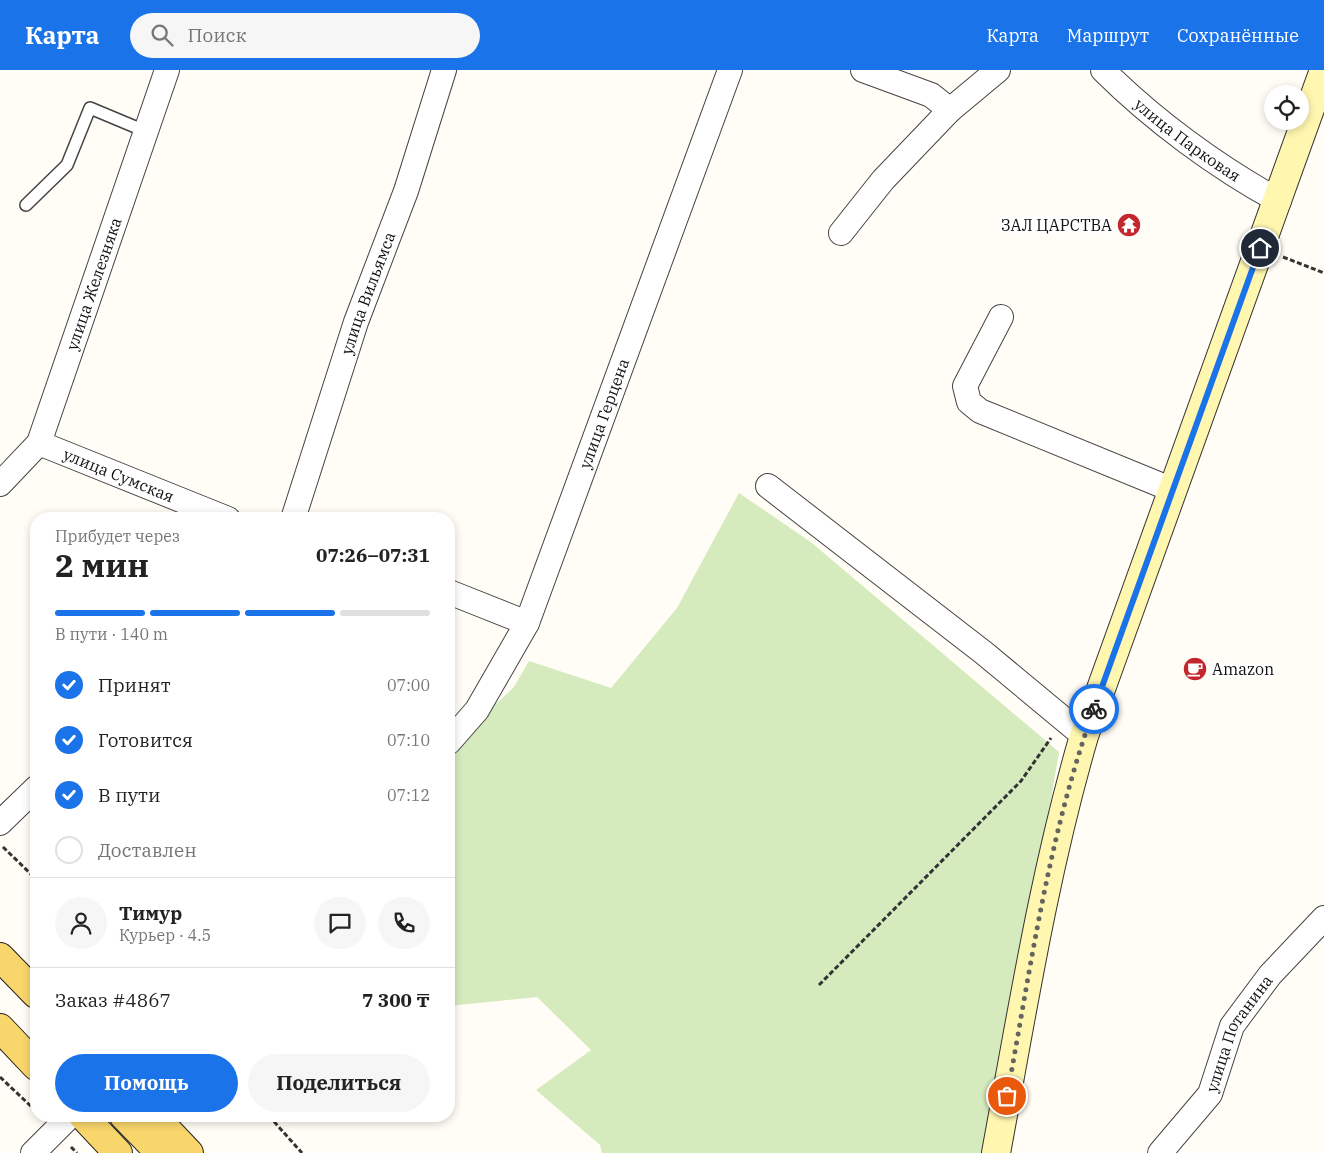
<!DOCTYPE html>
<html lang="ru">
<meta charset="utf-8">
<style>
body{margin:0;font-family:"IBM Plex Serif",serif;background:#f6f6f6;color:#222;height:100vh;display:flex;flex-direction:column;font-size:19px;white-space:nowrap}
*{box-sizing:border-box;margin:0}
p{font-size:16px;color:#767676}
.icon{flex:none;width:28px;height:28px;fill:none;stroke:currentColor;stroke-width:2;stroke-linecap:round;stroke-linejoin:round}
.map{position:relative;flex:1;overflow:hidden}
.details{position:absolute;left:30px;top:442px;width:425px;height:610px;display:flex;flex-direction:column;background:#fff;border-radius:20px;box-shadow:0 2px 8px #0003}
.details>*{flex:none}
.buttons{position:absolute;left:1264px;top:15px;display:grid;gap:10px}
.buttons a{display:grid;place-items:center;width:45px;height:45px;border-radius:50%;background:#fff;box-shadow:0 2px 8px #0003;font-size:25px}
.pin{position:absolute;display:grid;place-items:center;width:42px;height:42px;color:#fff;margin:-21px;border:2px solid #fff;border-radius:50%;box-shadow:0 1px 5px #0007}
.courier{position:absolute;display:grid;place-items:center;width:50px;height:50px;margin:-25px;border:4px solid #1a73e8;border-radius:50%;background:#fff;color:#222;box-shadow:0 1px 6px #0007}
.head em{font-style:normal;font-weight:700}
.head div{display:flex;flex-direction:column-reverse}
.head{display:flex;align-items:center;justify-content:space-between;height:85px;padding:0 25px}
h1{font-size:32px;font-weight:700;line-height:38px}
.bar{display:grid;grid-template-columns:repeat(4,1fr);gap:8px 5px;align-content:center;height:60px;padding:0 25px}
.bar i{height:6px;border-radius:4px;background:#e0e0e0}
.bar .active{background:#1a73e8}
.bar p{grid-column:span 4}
.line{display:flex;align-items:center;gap:12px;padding:0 25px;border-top:1px solid #e0e0e0}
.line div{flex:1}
.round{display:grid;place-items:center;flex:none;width:52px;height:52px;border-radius:26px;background:#f6f6f6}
ol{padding:0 25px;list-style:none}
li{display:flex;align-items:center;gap:15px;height:55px}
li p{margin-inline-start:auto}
li .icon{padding:5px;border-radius:50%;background:#1a73e8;color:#fff;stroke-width:4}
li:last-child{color:#767676}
li i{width:28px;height:28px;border:2px solid #e0e0e0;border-radius:50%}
.button{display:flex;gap:10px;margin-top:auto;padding:10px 25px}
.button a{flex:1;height:58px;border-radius:30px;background:#1a73e8;color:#fff;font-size:20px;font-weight:700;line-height:58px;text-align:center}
.button a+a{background:#f6f6f6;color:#222}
header{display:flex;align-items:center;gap:30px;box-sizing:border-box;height:70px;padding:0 25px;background:#1a73e8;color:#fff}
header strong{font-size:24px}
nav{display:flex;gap:28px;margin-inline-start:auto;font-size:18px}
.search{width:350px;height:45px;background:#f6f6f6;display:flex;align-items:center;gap:12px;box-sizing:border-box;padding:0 18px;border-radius:28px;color:#767676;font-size:19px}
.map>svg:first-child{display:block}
</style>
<header>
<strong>Карта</strong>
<div class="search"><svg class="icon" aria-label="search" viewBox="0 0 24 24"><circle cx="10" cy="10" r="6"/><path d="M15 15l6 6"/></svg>Поиск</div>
<nav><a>Карта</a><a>Маршрут</a><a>Сохранённые</a></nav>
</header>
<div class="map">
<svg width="1324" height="1083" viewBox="0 0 1324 1083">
<rect width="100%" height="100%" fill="#fffdf5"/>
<polygon fill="#d5ebbd" points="739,423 812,473 1059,682 990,1083 602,1083 600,1075 536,1020 591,980 537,927 449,936 449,694 470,658 514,617 529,591 611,618 677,538"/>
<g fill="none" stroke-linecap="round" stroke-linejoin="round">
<g stroke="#444" stroke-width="14">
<polyline id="lane" points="26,135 67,95 90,38 145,61"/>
</g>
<g stroke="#444" stroke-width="26">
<g id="street">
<polyline points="863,0 931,25 950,40 998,0"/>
<path id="s1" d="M1103,0C1153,50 1217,97 1279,131"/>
<polyline points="841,163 883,110 950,40"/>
<polyline points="1001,247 965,316 969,332 980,341 1173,420"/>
<path id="s2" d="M39,373L228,449"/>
<path id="s3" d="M0,414L39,373L167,0"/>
<polyline points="768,416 984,583 1084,666"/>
<path id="s4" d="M293,449L356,252L406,121L444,0"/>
<polyline points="449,522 527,553"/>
<path id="s5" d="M449,672L477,640L527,553L730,0"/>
<polyline points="0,753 36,718"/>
<polyline points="33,1083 70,1046"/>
<path id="s6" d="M1160,1083L1210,1024L1232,956L1270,905L1324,848"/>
</g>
</g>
<g stroke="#333" stroke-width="30">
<path id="secondary" d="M996,1083C1022,943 1044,803 1084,666L1324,0"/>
</g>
<g stroke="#222" stroke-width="30">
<g id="primary">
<polyline points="0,887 36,924"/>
<polyline points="0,958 36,996"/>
<polyline points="83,1046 118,1083"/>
<polyline points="124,1046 160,1083"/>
<polyline points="154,1046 189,1083"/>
</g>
</g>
<g stroke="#333" stroke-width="3" stroke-dasharray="5 2.5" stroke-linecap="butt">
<polyline points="1283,187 1324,203"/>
<polyline points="3,777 36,809"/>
<polyline points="819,915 1021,711 1051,668"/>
<polyline points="0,1007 36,1041"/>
<polyline points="269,1046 302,1083"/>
<polyline points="71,1077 77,1083"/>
</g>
<use href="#lane" stroke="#fff" stroke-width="11"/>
<use href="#street" stroke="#fff" stroke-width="24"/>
<use href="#secondary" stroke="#fff6b0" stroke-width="28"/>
<use href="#primary" stroke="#f9d66b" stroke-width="28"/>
</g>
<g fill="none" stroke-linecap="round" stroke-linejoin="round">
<path stroke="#646461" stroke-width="5" stroke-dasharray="0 9" d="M1007,1026C1031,896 1049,763 1094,639"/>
<polyline stroke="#1a73e8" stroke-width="6" points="1094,639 1260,178"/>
</g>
<defs>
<g id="temple-disc" transform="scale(1.25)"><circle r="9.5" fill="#c4262e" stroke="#fff"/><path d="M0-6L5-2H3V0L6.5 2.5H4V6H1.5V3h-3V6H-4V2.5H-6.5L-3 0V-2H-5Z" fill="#fff"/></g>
<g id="cafe-disc" transform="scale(1.25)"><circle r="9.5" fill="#c4262e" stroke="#fff"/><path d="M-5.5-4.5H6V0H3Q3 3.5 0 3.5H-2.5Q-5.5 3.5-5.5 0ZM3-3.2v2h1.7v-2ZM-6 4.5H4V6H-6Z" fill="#fff"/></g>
</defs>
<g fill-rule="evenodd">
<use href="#temple-disc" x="1129" y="155"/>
<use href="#cafe-disc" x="1195" y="599"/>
</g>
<g text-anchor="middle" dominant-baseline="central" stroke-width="5" stroke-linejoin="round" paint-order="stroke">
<g font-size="16" fill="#111" stroke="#fff">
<text stroke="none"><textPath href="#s1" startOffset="110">улица Парковая</textPath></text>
<text stroke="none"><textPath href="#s3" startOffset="225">улица Железняка</textPath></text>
<text stroke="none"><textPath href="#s4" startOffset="238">улица Вильямса</textPath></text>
<text stroke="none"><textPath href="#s5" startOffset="366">улица Герцена</textPath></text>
<text stroke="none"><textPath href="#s2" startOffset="86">улица Сумская</textPath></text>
<text stroke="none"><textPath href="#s6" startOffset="145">улица Потанина</textPath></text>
</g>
<g font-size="16" fill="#111" stroke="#fff" text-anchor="end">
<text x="1112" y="155">ЗАЛ ЦАРСТВА</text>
<text x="1212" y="599" text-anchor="start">Amazon</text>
</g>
</g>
</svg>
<div class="buttons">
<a><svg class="icon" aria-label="locate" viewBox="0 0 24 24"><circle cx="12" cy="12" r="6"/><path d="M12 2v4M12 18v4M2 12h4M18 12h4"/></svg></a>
</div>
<div class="pin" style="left:1007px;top:1026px;background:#ea580c"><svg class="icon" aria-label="bag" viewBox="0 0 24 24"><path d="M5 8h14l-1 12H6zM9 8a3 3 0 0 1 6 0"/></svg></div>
<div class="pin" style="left:1260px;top:178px;background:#1f2937"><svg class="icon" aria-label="home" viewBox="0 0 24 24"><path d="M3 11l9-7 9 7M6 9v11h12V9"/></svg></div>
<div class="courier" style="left:1094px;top:639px"><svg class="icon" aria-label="bike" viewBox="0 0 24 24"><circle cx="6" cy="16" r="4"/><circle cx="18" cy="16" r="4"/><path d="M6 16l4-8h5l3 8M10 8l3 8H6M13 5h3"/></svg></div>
<section class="details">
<div class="head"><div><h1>2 мин</h1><p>Прибудет через</p></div><em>07:26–07:31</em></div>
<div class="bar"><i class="active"></i><i class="active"></i><i class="active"></i><i></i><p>В пути · 140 m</p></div>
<ol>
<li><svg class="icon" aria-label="check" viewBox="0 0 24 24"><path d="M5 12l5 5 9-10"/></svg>Принят<p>07:00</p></li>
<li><svg class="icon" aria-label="check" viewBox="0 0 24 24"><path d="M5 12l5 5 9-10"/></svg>Готовится<p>07:10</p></li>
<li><svg class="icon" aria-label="check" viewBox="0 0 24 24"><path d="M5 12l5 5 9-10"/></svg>В пути<p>07:12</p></li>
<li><i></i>Доставлен</li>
</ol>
<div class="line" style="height:90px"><a class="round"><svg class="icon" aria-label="person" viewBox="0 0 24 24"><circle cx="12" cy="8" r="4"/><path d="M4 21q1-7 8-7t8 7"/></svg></a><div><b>Тимур</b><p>Курьер · 4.5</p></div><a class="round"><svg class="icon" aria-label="chat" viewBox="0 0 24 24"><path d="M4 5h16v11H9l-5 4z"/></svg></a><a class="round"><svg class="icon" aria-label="phone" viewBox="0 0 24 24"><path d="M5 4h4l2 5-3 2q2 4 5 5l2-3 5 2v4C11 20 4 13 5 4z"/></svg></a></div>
<div class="line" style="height:65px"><div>Заказ #4867</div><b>7 300 ₸</b></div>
<div class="button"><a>Помощь</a><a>Поделиться</a></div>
</section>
</div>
